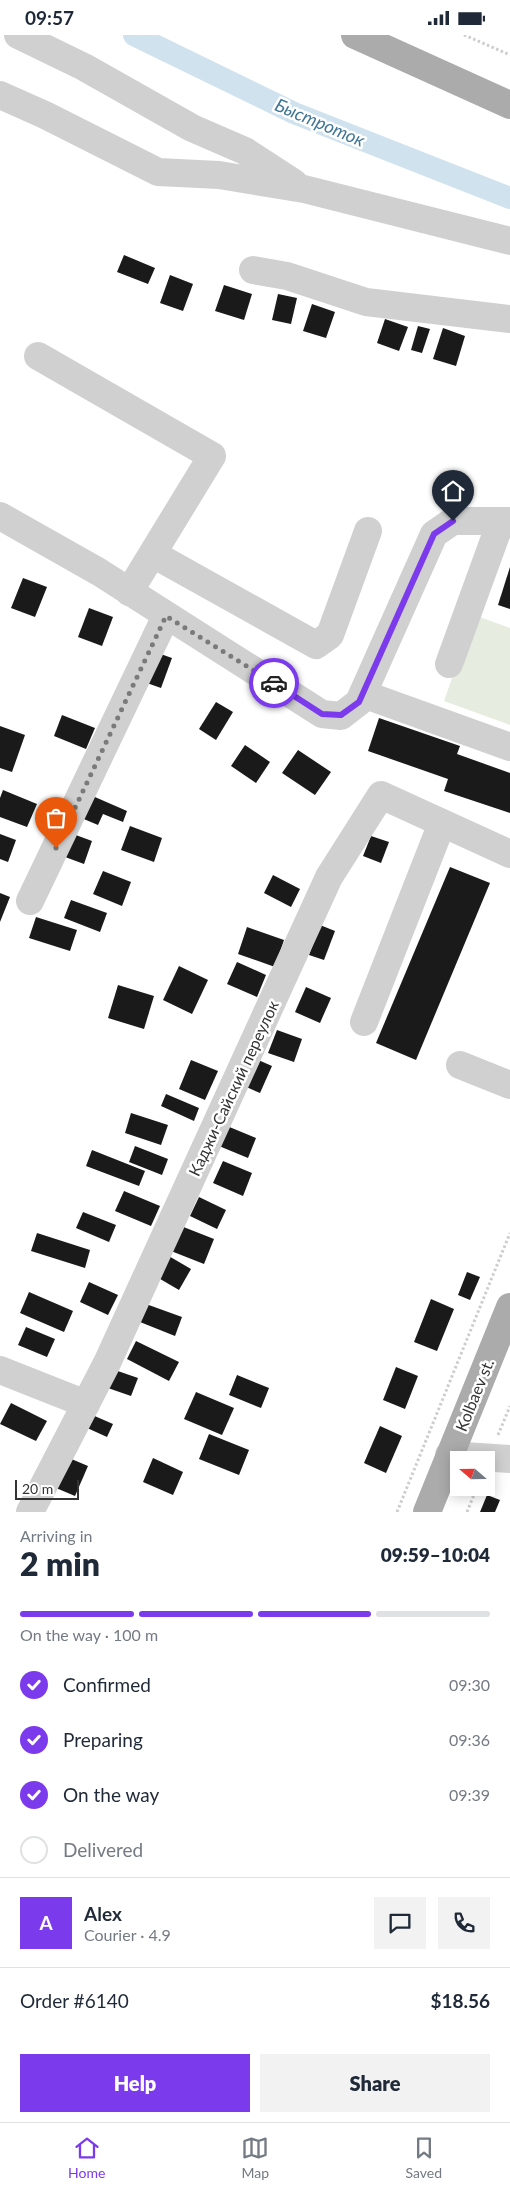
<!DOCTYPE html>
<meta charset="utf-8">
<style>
body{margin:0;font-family:Lato,sans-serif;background:#f2f2f3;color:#1f2937;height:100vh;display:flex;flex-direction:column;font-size:19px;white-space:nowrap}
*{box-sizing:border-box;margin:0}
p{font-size:16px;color:#747a83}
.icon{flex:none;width:28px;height:28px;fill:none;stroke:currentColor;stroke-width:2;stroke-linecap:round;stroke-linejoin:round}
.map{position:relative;height:1477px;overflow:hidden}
.details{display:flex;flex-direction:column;background:#fff;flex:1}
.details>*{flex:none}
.needle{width:32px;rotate:290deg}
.buttons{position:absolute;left:450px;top:1416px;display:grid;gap:10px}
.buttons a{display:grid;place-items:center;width:45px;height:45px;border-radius:0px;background:#fff;box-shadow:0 2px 12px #0003;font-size:25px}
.scale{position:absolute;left:15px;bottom:12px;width:64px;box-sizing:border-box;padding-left:5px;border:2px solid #333;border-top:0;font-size:14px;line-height:18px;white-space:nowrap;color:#333;-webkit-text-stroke:4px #fff;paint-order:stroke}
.pin{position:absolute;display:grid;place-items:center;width:42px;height:42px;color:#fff;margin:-51px -21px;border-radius:50% 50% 50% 0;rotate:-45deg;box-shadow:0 0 5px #0007}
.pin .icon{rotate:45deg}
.courier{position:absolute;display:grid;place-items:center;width:50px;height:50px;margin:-25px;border:4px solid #7c3aed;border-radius:50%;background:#fff;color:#222;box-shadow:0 1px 6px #0007}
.head em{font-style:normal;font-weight:800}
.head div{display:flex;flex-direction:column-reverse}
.head{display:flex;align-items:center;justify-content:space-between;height:85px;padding:0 20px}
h1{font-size:32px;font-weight:800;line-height:38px}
.bar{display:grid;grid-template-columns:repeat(4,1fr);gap:8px 5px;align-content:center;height:60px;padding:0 20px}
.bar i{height:6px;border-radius:4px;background:#e0e1e3}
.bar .on{background:#7c3aed}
.bar p{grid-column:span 4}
.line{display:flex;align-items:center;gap:12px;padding:0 20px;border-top:1px solid #e0e1e3}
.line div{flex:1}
.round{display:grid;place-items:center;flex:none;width:52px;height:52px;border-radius:0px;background:#f2f2f3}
ol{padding:0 20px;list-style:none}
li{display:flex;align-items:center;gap:15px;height:55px}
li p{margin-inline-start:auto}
li .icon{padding:5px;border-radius:50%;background:#7c3aed;color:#fff;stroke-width:4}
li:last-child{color:#747a83}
li i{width:28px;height:28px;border:2px solid #e0e1e3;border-radius:50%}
.button{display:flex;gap:10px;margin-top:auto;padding:10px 20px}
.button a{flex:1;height:58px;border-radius:0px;background:#7c3aed;color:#fff;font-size:20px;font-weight:800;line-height:58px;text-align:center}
.button a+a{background:#f2f2f3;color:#1f2937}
.status{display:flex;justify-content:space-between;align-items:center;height:35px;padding:0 25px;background:#fff;direction:ltr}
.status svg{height:14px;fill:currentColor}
.menu{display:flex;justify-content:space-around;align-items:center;height:70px;border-top:1px solid #e0e1e3;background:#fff;font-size:14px;color:#747a83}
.menu a{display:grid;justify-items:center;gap:2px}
.menu .on{color:#7c3aed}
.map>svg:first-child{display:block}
</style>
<div class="status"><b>09:57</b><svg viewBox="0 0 49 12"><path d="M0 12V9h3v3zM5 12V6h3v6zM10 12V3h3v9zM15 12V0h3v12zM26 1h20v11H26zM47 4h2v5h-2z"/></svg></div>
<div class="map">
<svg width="510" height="1477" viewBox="0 0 510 1477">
<rect width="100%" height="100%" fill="#fff"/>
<polygon fill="#e6ecdf" points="474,580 510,593 510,690 444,666"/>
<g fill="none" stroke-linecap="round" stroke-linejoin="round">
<polyline stroke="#cfe2ee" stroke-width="22" points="134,0 294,78 510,163"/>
</g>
<g fill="#1a1a1a">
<polygon points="124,220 155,233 148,249 117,237"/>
<polygon points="170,240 193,249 183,276 160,268"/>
<polygon points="224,250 252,259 244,285 215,276"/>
<polygon points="278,259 297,263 291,289 272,285"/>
<polygon points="312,269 335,277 326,303 303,296"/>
<polygon points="385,284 408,292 399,316 377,308"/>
<polygon points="418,291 430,294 422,318 411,315"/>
<polygon points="443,293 465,301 456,331 433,324"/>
<polygon points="510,532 510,574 498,570"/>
<polygon points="23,543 47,552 35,582 11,573"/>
<polygon points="89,573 113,582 102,611 78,602"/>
<polygon points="155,617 172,623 161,653 144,647"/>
<polygon points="216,667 233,677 216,705 199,694"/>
<polygon points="62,680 95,693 86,714 54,701"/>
<polygon points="379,683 460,711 457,719 510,738 510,778 444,756 448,744 368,716"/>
<polygon points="0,691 25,700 12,737 0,733"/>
<polygon points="245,710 270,727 256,748 231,731"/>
<polygon points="298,715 331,737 315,760 282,738"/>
<polygon points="3,755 37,769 27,792 0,782 0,763"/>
<polygon points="88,759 127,776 123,787 103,779 98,790 79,782"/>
<polygon points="130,791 162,803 154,827 121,815"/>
<polygon points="65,796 92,806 84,829 57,819"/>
<polygon points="0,799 16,805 8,827 0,824"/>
<polygon points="371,801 389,807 381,828 363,821"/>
<polygon points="450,832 490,848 416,1025 376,1008"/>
<polygon points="103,836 131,847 122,871 93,859"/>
<polygon points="273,840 300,854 291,872 264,858"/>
<polygon points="0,858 10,862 0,887"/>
<polygon points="71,865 107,878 100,897 64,883"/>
<polygon points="36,882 77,895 70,916 29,903"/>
<polygon points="320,890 335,896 324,925 309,920"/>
<polygon points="247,892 284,905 275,932 238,919"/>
<polygon points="237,927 266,940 257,962 227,949"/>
<polygon points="179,931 208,945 192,979 163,965"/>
<polygon points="118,950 154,961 144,994 108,983"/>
<polygon points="306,952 331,963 320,988 295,977"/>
<polygon points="277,995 302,1004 294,1027 268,1018"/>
<polygon points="256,1024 272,1031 260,1058 244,1051"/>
<polygon points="191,1025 218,1036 205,1065 179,1054"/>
<polygon points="166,1059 199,1073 194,1086 161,1071"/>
<polygon points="131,1078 168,1090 161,1110 125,1098"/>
<polygon points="227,1091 256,1103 248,1123 219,1111"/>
<polygon points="135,1111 168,1124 162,1140 129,1127"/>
<polygon points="92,1115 145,1136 139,1151 86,1131"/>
<polygon points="223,1126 252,1138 243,1161 213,1148"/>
<polygon points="124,1156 160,1171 151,1191 115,1176"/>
<polygon points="199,1162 226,1175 217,1194 190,1181"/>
<polygon points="83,1177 116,1190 109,1207 76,1193"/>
<polygon points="181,1191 214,1204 204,1229 171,1216"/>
<polygon points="37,1198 90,1215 85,1233 31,1216"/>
<polygon points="167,1220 191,1234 179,1255 155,1241"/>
<polygon points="467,1237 480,1242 470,1265 458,1260"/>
<polygon points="89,1247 118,1260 108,1280 80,1267"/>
<polygon points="29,1257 73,1276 64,1297 20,1278"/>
<polygon points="431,1264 454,1274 437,1316 414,1307"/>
<polygon points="146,1269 182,1282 175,1301 140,1287"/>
<polygon points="26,1292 55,1304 47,1322 18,1310"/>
<polygon points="136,1306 179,1327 169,1346 127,1324"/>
<polygon points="396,1332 418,1341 405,1374 383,1365"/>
<polygon points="112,1334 138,1343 131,1361 105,1352"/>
<polygon points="237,1340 269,1353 261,1373 229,1360"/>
<polygon points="196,1357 234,1373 222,1400 184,1384"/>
<polygon points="11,1368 47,1386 36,1406 0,1389"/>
<polygon points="90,1379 113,1389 107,1402 85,1392"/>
<polygon points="380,1391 402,1401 386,1438 364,1428"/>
<polygon points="209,1399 249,1415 239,1440 199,1424"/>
<polygon points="69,1423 88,1431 75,1461 56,1453"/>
<polygon points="153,1423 183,1437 173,1460 143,1447"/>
<polygon points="487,1460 500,1465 495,1477 480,1477"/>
</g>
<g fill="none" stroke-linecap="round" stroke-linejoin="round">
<g stroke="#cdcdcd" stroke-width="3" stroke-dasharray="2.5 2.5" stroke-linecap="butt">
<polyline points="464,0 510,20"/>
<polyline points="498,1400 510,1371"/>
<polyline points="397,1477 510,1198"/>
<polyline points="467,1477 477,1452"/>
</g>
<g stroke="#d0d0d0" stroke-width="28">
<polyline points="18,0 84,32 192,93 245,116 294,148"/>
<polyline points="0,60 45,80 158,137 219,140 304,154 510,206"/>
<polyline points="253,235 287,241 366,267 510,284"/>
<polyline points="38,321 212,421 129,557"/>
<polyline points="0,481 99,537 322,679 341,681 359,667 434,499 453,486 510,486"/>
<polyline points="153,519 316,610 330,600 368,496"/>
<polyline points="449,629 501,486"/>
<polyline points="363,659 510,712"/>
<polyline points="30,866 166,581"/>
<polyline points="364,987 442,788"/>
<polyline points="460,1030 510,1050"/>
<polyline points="0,1335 86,1369"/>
<polyline points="449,1420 510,1424"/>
<polyline points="30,1477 107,1328 329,842 381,760 510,819"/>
</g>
<g stroke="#ababab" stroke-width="28">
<polyline points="355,0 510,70"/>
<polyline points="427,1477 510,1272"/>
</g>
</g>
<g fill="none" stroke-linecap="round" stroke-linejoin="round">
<polyline stroke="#7a7a7a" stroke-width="5" stroke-dasharray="0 9" points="56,813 166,581 274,648"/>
<polyline stroke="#7c3aed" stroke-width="6" points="274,648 322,679 341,680 359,667 434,499 453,486"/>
</g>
<g text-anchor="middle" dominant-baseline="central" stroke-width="5" stroke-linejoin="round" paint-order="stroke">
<g font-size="16" fill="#333" stroke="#fff">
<text transform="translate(233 1053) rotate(-65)">Каджи-Сайский переулок</text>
<text transform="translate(474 1360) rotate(-68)">Kolbaev st.</text>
</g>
<g font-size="18" font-style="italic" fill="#3f7597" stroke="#fff">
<text transform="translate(320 87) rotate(23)">Быстроток</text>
</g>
</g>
</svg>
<div class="buttons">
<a><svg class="needle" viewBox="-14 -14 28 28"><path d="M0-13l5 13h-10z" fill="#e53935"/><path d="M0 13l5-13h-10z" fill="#747a83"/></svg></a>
</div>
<div class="scale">20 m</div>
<div class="pin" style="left:56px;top:813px;background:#ea580c"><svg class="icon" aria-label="bag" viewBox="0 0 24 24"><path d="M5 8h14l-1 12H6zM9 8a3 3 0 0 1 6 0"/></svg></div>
<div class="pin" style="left:453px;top:486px;background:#1f2937"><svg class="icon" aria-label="home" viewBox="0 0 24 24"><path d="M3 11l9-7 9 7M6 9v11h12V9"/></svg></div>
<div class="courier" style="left:274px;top:648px"><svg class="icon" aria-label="car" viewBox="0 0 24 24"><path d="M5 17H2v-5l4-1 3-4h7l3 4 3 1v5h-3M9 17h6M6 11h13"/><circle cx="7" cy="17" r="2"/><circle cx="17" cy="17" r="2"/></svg></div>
</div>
<section class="details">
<div class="head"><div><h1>2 min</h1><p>Arriving in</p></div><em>09:59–10:04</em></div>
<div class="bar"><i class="on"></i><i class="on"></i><i class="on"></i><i></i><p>On the way · 100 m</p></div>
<ol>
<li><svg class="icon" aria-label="check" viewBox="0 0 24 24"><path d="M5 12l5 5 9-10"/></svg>Confirmed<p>09:30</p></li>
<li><svg class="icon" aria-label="check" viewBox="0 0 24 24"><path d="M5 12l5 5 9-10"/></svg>Preparing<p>09:36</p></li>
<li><svg class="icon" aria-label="check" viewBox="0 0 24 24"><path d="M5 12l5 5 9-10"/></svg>On the way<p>09:39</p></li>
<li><i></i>Delivered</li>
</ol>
<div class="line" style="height:90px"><b class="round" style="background:#7c3aed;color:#fff">A</b><div><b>Alex</b><p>Courier · 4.9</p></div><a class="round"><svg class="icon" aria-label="chat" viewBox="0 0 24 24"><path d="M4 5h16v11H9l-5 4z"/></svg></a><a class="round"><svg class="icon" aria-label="phone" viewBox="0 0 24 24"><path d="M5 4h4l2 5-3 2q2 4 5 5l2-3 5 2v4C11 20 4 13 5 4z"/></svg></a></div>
<div class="line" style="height:65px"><div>Order #6140</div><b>$18.56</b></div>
<div class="button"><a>Help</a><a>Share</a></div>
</section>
<nav class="menu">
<a class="on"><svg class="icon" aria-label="home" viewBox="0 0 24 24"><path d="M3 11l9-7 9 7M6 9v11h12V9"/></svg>Home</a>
<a><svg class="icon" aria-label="map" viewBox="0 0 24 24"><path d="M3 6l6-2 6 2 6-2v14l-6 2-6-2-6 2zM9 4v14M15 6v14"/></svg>Map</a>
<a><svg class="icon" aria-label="saved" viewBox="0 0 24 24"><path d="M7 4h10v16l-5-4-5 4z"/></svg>Saved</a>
</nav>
